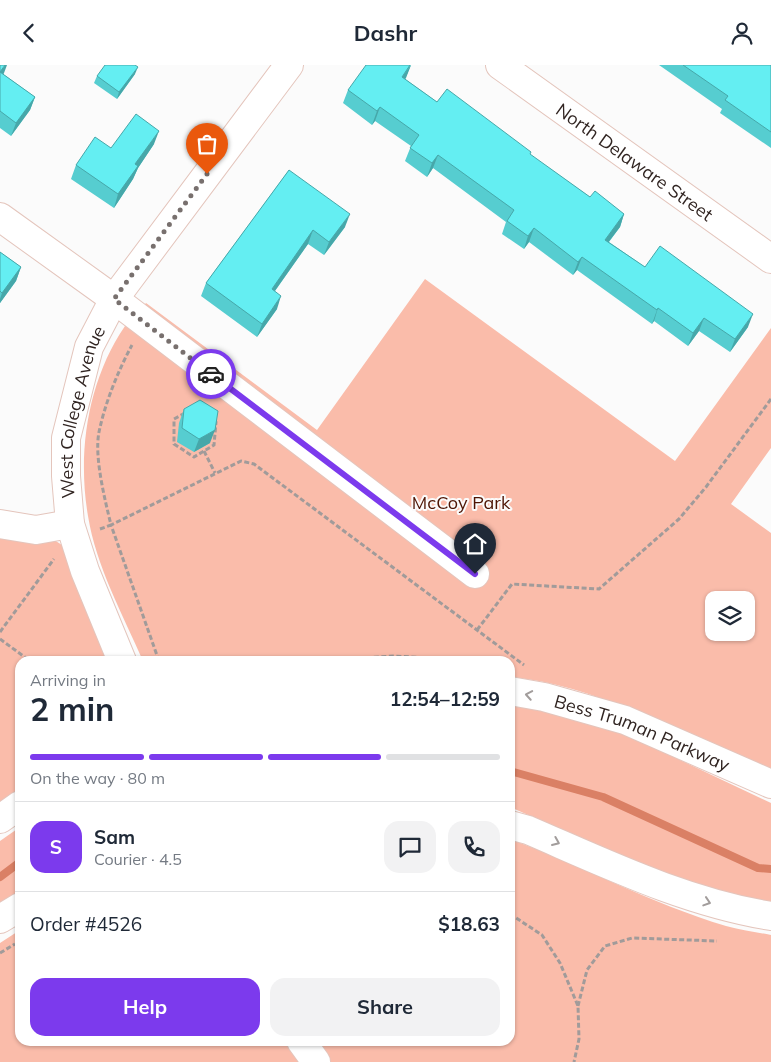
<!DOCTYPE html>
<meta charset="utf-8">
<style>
body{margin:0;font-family:Mulish,sans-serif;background:#f2f2f3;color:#1f2937;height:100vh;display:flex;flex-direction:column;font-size:19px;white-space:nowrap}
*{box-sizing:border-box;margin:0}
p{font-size:16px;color:#747a83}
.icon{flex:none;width:28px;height:28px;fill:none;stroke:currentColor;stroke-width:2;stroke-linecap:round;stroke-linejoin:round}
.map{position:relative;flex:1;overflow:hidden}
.details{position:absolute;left:15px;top:591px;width:500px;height:390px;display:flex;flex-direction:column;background:#fff;border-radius:15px;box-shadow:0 1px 4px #0004}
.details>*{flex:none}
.fabs{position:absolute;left:705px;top:526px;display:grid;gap:10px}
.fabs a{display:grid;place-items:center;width:50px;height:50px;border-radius:10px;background:#fff;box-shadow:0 1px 4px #0004;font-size:25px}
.pin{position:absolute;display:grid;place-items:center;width:42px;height:42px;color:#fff;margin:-51px -21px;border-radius:50% 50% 50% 0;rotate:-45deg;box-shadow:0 0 5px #0007}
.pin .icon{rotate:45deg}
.courier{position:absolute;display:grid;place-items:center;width:50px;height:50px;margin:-25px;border:4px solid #7c3aed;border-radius:50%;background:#fff;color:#222;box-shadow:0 1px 6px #0007}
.overview em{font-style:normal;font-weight:700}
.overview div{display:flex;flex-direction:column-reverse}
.overview{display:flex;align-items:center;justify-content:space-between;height:85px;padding:0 15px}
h1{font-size:32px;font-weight:700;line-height:38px}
.bar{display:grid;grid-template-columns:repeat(4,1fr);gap:8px 5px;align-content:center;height:60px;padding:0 15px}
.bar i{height:6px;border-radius:4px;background:#e0e1e3}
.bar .selected{background:#7c3aed}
.bar p{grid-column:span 4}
.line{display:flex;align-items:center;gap:12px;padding:0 15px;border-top:1px solid #e0e1e3}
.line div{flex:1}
.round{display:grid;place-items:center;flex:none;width:52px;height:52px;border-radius:15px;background:#f2f2f3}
.primary-button{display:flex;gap:10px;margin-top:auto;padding:10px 15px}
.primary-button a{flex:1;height:58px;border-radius:15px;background:#7c3aed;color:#fff;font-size:20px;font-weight:700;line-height:58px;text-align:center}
.primary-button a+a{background:#f2f2f3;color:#1f2937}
header{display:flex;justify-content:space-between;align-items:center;height:65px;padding:0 15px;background:#fff;font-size:22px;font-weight:700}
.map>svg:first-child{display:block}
</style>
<header><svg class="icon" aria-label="back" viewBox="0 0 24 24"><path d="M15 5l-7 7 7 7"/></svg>Dashr<svg class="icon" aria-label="person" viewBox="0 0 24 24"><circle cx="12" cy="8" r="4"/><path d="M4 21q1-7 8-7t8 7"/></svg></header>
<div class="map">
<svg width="771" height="997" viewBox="0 0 771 997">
<rect width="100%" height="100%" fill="#fbfbfb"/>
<g fill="#fabcaa" fill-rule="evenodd">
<path d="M425,214L675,396L771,263V383L731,439L771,468V711C685,674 606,621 510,612V596H143C123,550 96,501 88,451C77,387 88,315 125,261L130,258L146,238L317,365ZM714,535H746V568H714Z"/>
<path d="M0,469C21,471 51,467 65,483L107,596H20V726L0,739Z"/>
<polygon points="510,637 604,659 771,738 771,840 695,823 510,742"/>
<polygon points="20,762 20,831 0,843 0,776"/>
<path d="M510,774C583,801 652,839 726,861C740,865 756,867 771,870V997H0V878L20,865V976H510Z"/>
</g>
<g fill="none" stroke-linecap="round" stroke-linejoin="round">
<g stroke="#da8065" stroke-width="8">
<polyline points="510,706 603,732 758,803 771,804"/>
<polyline points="0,812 20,797"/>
</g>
<g stroke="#e4c5bc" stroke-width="30">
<g id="street">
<path id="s1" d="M500,0L771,194"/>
<polyline points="0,152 114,234 475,509"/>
<polyline points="0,459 36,465 70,459"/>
<path id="s2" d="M122,596L85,506L70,459L66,411V373L89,282L114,234L289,0"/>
<path id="s3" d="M510,626L544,632L625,655L771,719"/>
<polyline points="0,754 20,740"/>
<path d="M510,760L528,765C607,799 685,837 771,851"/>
<polyline points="0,854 20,842"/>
<polyline points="301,976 316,997"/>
</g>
</g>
<g stroke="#a19b9a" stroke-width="3" stroke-dasharray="5 2.5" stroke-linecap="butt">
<polyline points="185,348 174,354 174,379 194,392 214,380 216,357 214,355"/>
<polyline points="204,386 215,408"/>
<path d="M100,464L111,460C105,435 94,392 99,367C105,338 118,306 132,280"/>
<polyline points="477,565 512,519 599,524 679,454 706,422 771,334"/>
<polyline points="0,567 54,494"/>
<polyline points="0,574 30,596"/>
<polyline points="159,596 111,460 241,396 254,399 524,600"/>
<polyline points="314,596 394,591 481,596"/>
<polyline points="510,849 542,870 560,898 578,941 579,974 574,997"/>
<polyline points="0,888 15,879"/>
<polyline points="578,941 587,905 605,881 632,873 717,876"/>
</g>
<use href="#street" stroke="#fff" stroke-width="28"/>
</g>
<g fill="#56cdd0">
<polygon points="0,0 4,8 3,9 35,32 30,45 11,71 0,63"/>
<polygon points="411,0 405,14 437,37 530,90 590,132 624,149 620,162 609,177 645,202 748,262 730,287 699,266 688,281 654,256 652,259 577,205 573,210 529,177 524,184 502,169 506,157 433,103 427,112 405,96 411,81 375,56 372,60 343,38 348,25"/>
<polygon points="659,0 771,0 771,83 720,48 722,44"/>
<polygon points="135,9 117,34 94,18 97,11"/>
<polygon points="154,79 138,103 133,114 114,143 71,114 76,100 111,83"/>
<polygon points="289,105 345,162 324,190 308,179 275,226 277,244 257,272 201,231 206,218"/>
<polygon points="0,187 21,202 16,216 0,238"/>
<polygon points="184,344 210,378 194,387 177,377 179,358"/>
</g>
<g fill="#46a7a9">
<polygon points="5,0 7,0 4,8 0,14 0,7"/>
<polygon points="411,0 406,13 397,25 402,12"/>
<polygon points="138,2 135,9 117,34 119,27"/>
<polygon points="35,32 30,45 11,71 16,58"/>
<polygon points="380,42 375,56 372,60 377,46"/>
<polygon points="159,66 154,79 138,103 133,114 114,143 118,129 135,99"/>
<polygon points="438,90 433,103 427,112 432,98"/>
<polygon points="350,149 345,162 324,190 329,177"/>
<polygon points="624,149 620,162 600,188 605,175"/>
<polygon points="534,163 529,177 524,184 528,171"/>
<polygon points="313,165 308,179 267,237 272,224"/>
<polygon points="582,192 577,205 573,210 578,197"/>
<polygon points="21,202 16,216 0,238 0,234 2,228"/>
<polygon points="281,231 277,244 257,272 262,259"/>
<polygon points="658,243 654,256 652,259 657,245"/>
<polygon points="753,249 748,262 730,287 735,274"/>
<polygon points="704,253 699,266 688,281 693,268"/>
<polygon points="215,365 210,378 194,387 199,374"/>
</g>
<g fill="#64eef2" stroke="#46a7a9">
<polygon points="0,0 5,0 0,7 35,32 16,58 0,46"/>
<polygon points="105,0 135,0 138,2 119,27 97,11"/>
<polygon points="366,0 410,0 402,12 437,37 447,24 531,87 530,89 590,132 595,126 624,149 605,175 645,202 660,181 753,249 735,274 704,253 693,268 658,243 657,245 582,192 578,197 534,163 528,171 507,156 514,145 438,90 432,98 410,83 419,70 380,42 377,46 348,25"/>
<polygon points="683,0 771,0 771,67 725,35 728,31"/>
<polygon points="136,49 159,66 135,99 138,101 118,129 76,100 95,72 111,83"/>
<polygon points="289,105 350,149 329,177 313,165 272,224 281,231 262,259 206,218"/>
<polygon points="0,187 21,202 2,228 0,226"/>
<polygon points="200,335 218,346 215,365 199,374 182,363 184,344"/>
</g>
<defs><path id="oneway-chevron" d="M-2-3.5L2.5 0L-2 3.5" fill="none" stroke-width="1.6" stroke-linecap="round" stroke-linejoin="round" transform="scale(1.25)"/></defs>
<g stroke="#a29d9c">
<use href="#oneway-chevron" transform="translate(529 630) rotate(-170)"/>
<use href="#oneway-chevron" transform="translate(556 777) rotate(23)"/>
<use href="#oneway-chevron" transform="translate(707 837) rotate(18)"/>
</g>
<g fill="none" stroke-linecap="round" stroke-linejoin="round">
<polyline stroke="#78706e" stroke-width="5" stroke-dasharray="0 9" points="207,109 114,234 211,309"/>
<polyline stroke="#7c3aed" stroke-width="6" points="211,309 475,509"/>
</g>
<g text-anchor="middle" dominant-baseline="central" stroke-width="4" stroke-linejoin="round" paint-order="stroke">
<g font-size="18" fill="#312522" stroke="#fbfbfb">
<text stroke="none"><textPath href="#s1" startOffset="166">North Delaware Street</textPath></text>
<text stroke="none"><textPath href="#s2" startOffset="261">West College Avenue</textPath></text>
<text stroke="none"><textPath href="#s3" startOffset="139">Bess Truman Parkway</textPath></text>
</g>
<g font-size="18" fill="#4e1504" stroke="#fbfbfb">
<text x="461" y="437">McCoy Park</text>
</g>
</g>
</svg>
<div class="fabs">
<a><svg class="icon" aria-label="layers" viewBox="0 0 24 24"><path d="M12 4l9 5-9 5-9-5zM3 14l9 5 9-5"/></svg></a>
</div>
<div class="pin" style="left:207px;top:109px;background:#ea580c"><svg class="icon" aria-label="bag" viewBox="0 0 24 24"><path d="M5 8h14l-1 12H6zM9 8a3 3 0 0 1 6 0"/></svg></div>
<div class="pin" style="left:475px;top:509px;background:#1f2937"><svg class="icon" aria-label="home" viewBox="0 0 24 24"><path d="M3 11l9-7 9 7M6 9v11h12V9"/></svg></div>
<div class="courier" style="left:211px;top:309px"><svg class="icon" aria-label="car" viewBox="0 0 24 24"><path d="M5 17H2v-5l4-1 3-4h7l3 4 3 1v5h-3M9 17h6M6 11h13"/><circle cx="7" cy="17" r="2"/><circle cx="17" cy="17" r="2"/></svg></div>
<section class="details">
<div class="overview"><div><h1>2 min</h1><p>Arriving in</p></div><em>12:54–12:59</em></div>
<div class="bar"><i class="selected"></i><i class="selected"></i><i class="selected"></i><i></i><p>On the way · 80 m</p></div>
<div class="line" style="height:90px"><b class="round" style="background:#7c3aed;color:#fff">S</b><div><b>Sam</b><p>Courier · 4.5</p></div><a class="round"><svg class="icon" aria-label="chat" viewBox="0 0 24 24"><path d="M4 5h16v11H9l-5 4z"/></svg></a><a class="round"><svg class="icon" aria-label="phone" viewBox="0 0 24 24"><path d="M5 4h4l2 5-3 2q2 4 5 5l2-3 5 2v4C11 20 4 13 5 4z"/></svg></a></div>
<div class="line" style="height:65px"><div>Order #4526</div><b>$18.63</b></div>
<div class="primary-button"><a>Help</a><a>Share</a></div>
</section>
</div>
